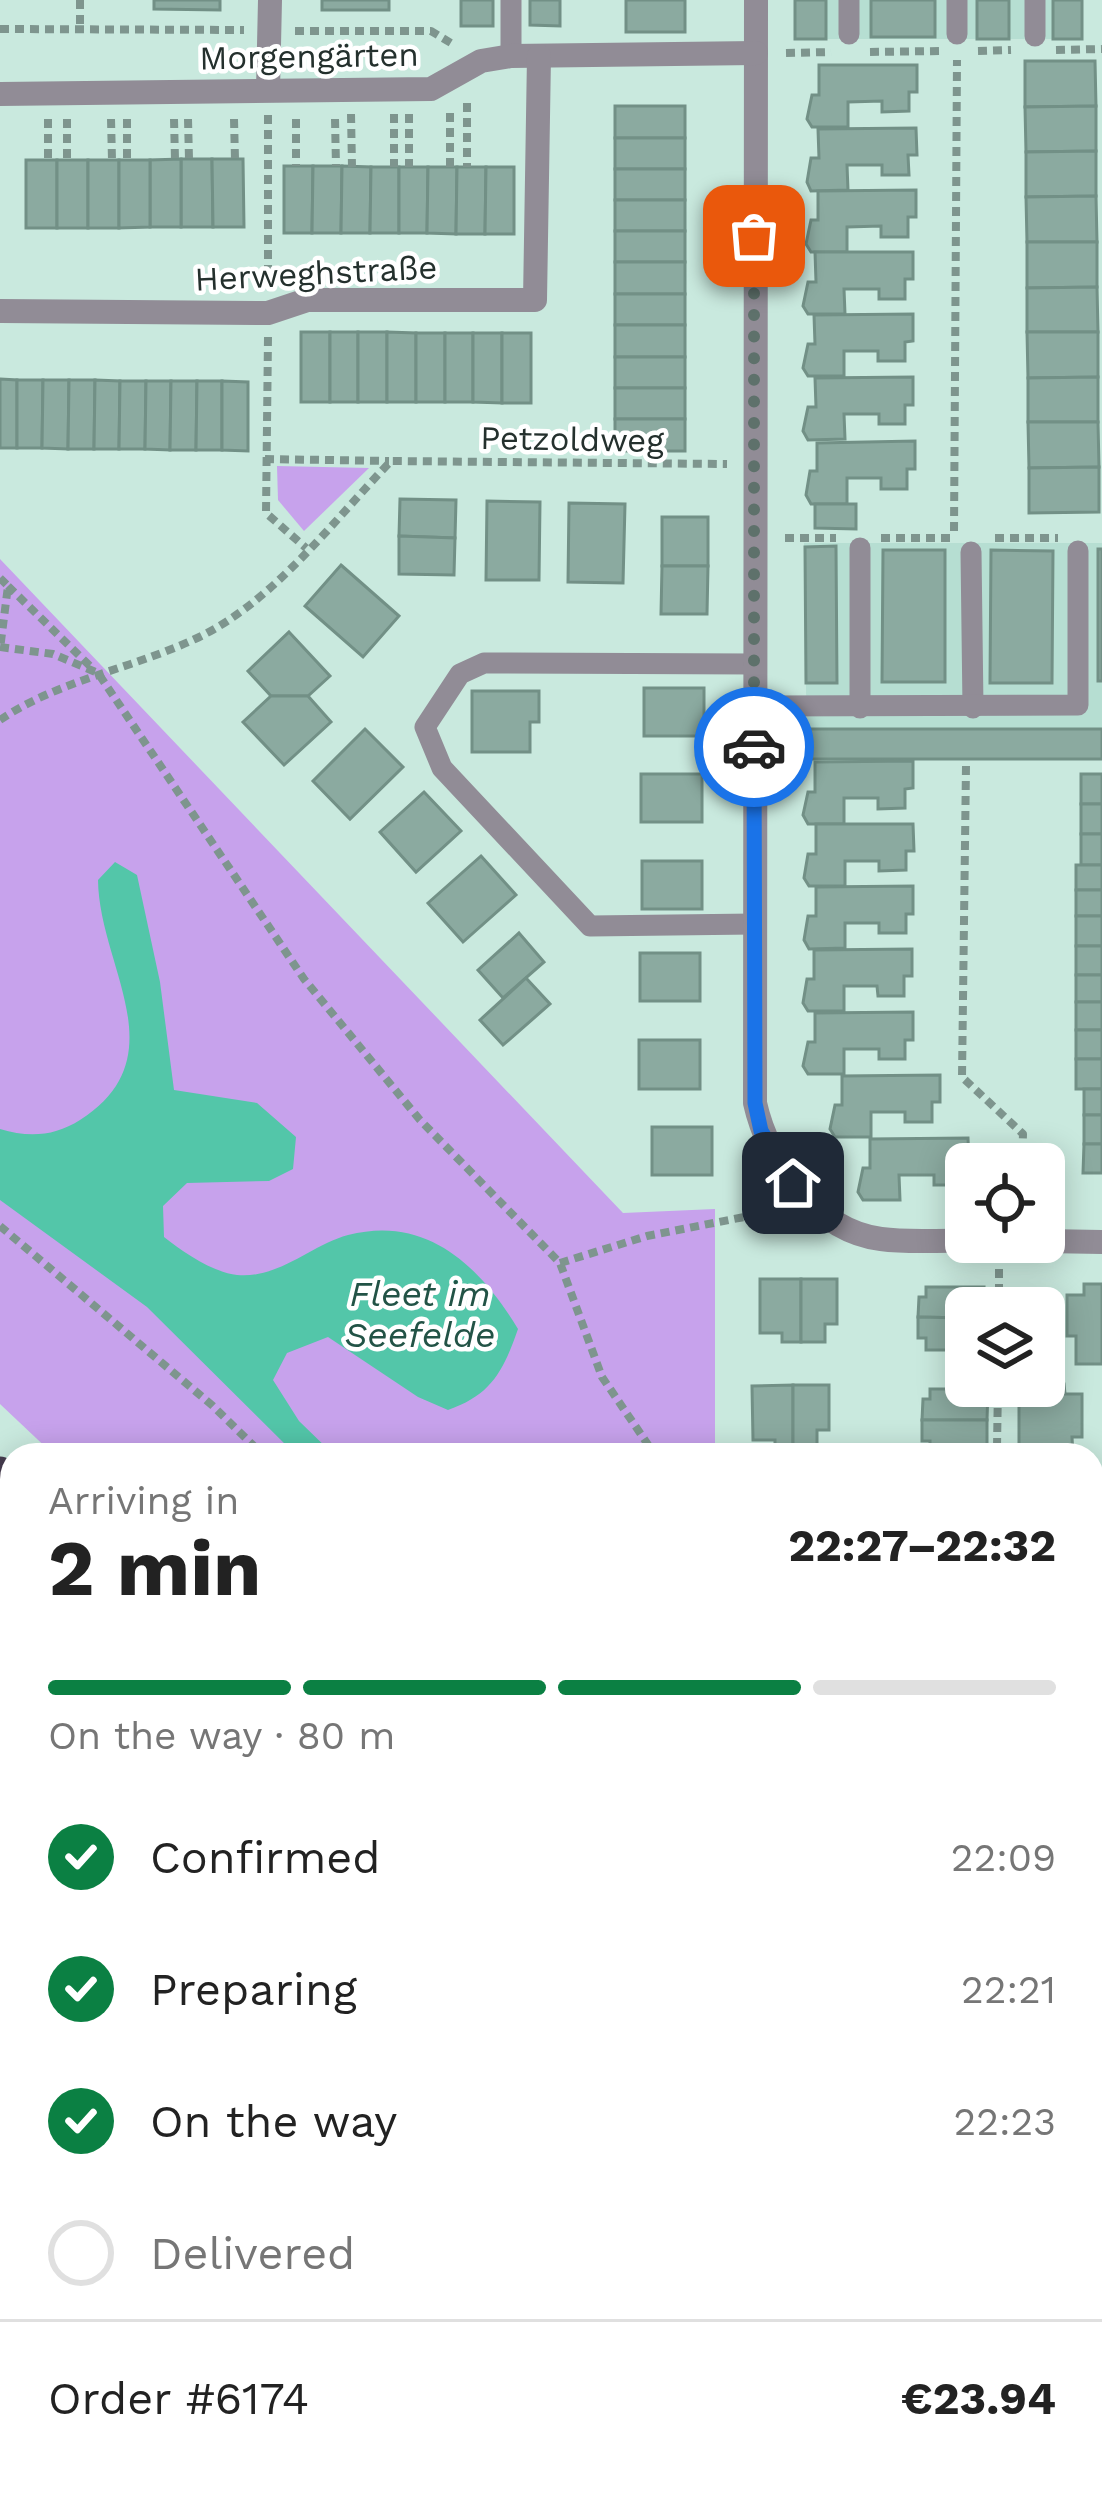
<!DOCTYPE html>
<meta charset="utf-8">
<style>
body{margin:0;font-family:"Work Sans",sans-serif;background:#f6f6f6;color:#222;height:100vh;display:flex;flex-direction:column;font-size:45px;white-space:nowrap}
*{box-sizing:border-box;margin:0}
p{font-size:39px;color:#767676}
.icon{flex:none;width:66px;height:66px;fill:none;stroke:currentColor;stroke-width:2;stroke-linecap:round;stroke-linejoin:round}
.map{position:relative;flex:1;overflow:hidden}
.side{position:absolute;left:0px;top:1443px;width:1104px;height:1056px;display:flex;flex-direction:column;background:#fff;border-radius:36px 36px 0 0;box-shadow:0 6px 30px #0003}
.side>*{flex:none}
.fabs{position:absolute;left:945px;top:1143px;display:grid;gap:24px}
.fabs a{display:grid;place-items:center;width:120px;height:120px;border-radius:18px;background:#fff;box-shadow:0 6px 30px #0003;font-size:60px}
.pin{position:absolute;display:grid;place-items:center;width:102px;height:102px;color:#fff;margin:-51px;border-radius:24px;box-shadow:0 6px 18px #0006}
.courier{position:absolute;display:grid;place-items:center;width:120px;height:120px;margin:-60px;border:9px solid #1a73e8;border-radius:50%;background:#fff;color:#222;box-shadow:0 3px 15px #0007}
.summary em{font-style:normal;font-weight:700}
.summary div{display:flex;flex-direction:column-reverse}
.summary{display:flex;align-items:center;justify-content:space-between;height:204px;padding:0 48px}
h1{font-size:78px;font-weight:700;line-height:90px}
.bar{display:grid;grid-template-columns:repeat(4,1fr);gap:18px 12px;align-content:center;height:144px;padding:0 48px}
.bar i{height:15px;border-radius:9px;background:#e0e0e0}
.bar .active{background:#0b8043}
.bar p{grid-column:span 4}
.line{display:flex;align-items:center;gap:30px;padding:0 48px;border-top:3px solid #e0e0e0}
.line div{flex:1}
ol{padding:0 48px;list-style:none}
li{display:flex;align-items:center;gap:36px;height:132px}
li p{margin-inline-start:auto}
li .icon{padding:12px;border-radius:50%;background:#0b8043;color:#fff;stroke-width:4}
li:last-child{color:#767676}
li i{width:66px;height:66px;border:6px solid #e0e0e0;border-radius:50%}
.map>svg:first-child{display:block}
</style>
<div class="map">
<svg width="1102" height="2499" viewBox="0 0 1102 2499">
<rect width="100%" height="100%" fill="#c9e9de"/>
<g fill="#b6ded2">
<rect x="795" y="0" width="287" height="39"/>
<polygon points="804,543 1102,543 1102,759 807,759"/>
<polygon points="12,2423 12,2487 859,2487 873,2499 0,2499 0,2455"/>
</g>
<g fill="#c7a2ec">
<polygon points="277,466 369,468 304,531 278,500"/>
<polygon points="0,559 623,1213 715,1209 715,1455 54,1455 0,1404"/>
<polygon points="1092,1646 1102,1659 1102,2429 1092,2420"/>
<polygon points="844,2487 969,2487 982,2499 858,2499"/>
</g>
<path fill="#53c6a9" d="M115,862L137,875L160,982L174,1090L257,1103L296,1137L293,1169L269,1181L187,1183L163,1206L164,1237C183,1252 212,1272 237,1275C279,1279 311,1245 348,1235C428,1214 481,1268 518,1329C503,1372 491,1395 448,1410L418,1397L328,1337L287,1353L273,1380L299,1421L334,1455H296L147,1307L0,1200V1129C29,1138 55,1136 80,1120C179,1056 99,967 98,880Z"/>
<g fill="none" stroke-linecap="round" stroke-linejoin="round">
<g stroke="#53c6a9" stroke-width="12">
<polyline points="0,1732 12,1741"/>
<polyline points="879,2487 892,2499"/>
</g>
</g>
<g fill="#8baaa0" stroke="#729086" stroke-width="3">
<polygon points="154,0 220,0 220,10 154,9"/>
<rect x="322" y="0" width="67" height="10"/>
<rect x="461" y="0" width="32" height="26"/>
<polygon points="530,0 560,0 560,26 530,25"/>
<rect x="626" y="0" width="59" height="32"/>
<rect x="795" y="0" width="31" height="39"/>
<rect x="871" y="0" width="64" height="37"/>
<rect x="977" y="0" width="32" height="39"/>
<rect x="1053" y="0" width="29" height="39"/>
<polygon points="1025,61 1095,61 1096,106 1025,107"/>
<polygon points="819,65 917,65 917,92 909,92 909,111 882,112 882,101 848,102 848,127 812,127 807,119 812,95 819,95"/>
<rect x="615" y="106" width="70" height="32"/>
<polygon points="1096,106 1096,151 1026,152 1025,107"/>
<polygon points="916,128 917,155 908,155 909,175 882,175 882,165 847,165 848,190 811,191 807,182 811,158 819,158 818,129"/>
<rect x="615" y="138" width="70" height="31"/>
<polygon points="1096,151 1096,196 1026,197 1026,152"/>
<polygon points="181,159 212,159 213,227 181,227"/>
<polygon points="181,159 181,227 150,227 150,160"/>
<polygon points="212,159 243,159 244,227 213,227"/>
<rect x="26" y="160" width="31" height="68"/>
<rect x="57" y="160" width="31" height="68"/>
<rect x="88" y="160" width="31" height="68"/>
<polygon points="119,160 150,160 150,227 119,228"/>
<polygon points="284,166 313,166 312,233 284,233"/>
<polygon points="313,166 342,166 341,233 312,233"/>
<polygon points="342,166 371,167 370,233 341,233"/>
<polygon points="371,167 399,167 399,233 370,233"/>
<polygon points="399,167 428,167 427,233 399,233"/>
<polygon points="428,167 457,167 456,234 427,233"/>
<polygon points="457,167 486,167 485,234 456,234"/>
<polygon points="486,167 514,167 514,234 485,234"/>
<rect x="615" y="169" width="70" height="31"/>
<polygon points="916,190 916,217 908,217 908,237 881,237 881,226 847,227 847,252 811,252 806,244 811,220 818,220 818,191"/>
<polygon points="1096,196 1097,242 1027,242 1026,197"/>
<rect x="615" y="200" width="70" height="31"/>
<rect x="615" y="231" width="70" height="31"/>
<polygon points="1027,242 1097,242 1097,287 1027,288"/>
<polygon points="815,252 913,252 913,279 905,279 905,299 879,299 879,289 844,289 845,314 808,314 803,306 808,282 816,282"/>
<rect x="615" y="262" width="70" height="32"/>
<polygon points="1097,287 1098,332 1027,332 1027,288"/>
<rect x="615" y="294" width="70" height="31"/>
<polygon points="913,314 913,341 905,342 905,361 878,361 878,351 844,351 844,376 808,376 803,368 808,344 815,344 814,315"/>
<rect x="615" y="325" width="70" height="32"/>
<rect x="301" y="332" width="29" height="70"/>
<rect x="330" y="332" width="28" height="70"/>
<rect x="358" y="332" width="29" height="70"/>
<polygon points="387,332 416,333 416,402 387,402"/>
<polygon points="1027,332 1098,332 1098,377 1028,378"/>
<rect x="416" y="333" width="29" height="69"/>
<rect x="445" y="333" width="28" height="69"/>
<polygon points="473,333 502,333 502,403 473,402"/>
<rect x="502" y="333" width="29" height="70"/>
<rect x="615" y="357" width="70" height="31"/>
<polygon points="913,377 913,405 905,405 905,424 879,424 879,414 844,414 845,439 808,440 803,431 808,407 816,407 815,378"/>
<polygon points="1098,377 1098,422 1028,422 1028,378"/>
<polygon points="0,379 17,380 17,448 0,448"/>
<polygon points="17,380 43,380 42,448 17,448"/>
<polygon points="43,380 69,380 68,449 42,448"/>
<polygon points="69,380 95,380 94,449 68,449"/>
<polygon points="95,380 120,381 119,449 94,449"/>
<polygon points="120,381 146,381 145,449 119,449"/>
<polygon points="146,381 171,381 170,450 145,449"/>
<polygon points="171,381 197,381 196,450 170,450"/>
<polygon points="197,381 222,381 222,450 196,450"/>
<polygon points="222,381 248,382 248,451 222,450"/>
<rect x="615" y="388" width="70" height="31"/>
<rect x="615" y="419" width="70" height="32"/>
<polygon points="1028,422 1098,422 1099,467 1029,468"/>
<polygon points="915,441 915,469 907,469 907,489 881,489 881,478 847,478 847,504 811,504 806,495 810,471 817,471 817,443"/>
<polygon points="1099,467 1099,512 1029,513 1029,468"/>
<polygon points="400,499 456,500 455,538 399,536"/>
<polygon points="487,501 540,502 539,580 486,580"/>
<polygon points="569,503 625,504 623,583 568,582"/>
<polygon points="815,504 856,504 856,529 815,528"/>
<rect x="662" y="517" width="46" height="49"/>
<polygon points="399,536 455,538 454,575 399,574"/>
<polygon points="836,546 837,683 806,683 805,547"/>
<rect x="1098" y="549" width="4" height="132"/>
<polygon points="883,550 945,550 945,682 882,682"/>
<polygon points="991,550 1053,551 1052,683 990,683"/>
<polygon points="341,565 399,616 363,657 305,606"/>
<polygon points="662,566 708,566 707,614 661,614"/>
<polygon points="289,632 330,676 308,696 271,696 248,671"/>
<rect x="644" y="688" width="60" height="48"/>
<polygon points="472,691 539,691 539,722 530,722 530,752 472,752"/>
<polygon points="271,696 308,696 331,722 284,765 243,722"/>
<polygon points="365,729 403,767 350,819 313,781"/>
<rect x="807" y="729" width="295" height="30"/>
<polygon points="913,761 913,788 905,789 905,808 878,809 878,798 844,798 844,824 808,824 803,815 808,792 815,792 815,762"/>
<rect x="641" y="774" width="61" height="48"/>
<rect x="1081" y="774" width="21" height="30"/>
<polygon points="424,792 461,831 416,872 380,832"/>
<rect x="1081" y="804" width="21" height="30"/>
<polygon points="816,824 913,824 914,851 906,851 906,870 879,871 879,861 845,861 845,886 809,886 804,878 808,854 816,854"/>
<rect x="1081" y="834" width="21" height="31"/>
<polygon points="481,856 516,895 463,942 428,903"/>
<rect x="642" y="861" width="60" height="48"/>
<rect x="1076" y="865" width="26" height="25"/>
<polygon points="913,886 913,914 906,914 906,933 879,933 879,923 845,923 845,948 809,949 804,940 808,916 816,916 816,887"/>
<rect x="1076" y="890" width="26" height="26"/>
<rect x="1076" y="916" width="26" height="30"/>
<polygon points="519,933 544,962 503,998 478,970"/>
<rect x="1076" y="946" width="26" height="29"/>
<polygon points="912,949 912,976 904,976 904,996 878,996 877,986 844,986 844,1011 808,1011 803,1003 807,979 814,979 814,950"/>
<rect x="640" y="953" width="60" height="48"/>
<rect x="1076" y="975" width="26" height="27"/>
<polygon points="526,978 550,1004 503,1045 480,1020"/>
<rect x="1076" y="1002" width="26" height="28"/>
<polygon points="913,1012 913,1040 905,1040 905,1059 879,1059 879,1049 844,1049 844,1074 808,1074 803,1066 808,1042 815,1042 815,1013"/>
<rect x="1076" y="1030" width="26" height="29"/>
<rect x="639" y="1040" width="61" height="49"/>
<rect x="1076" y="1059" width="26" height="30"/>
<polygon points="940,1075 940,1102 932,1102 932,1122 905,1122 905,1112 871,1112 871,1137 835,1137 830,1129 835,1105 842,1105 842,1076"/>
<rect x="1084" y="1089" width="18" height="26"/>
<rect x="1084" y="1115" width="18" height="29"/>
<rect x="652" y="1127" width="60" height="48"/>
<polygon points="968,1138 969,1164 960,1166 960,1185 934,1185 934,1175 899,1175 900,1200 863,1200 858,1192 863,1168 870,1168 870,1139"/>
<polygon points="1084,1144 1102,1144 1102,1173 1083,1173"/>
<polygon points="760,1279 801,1279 801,1342 782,1342 782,1333 760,1333"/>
<polygon points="801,1279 837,1279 837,1324 825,1324 825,1342 801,1342"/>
<polygon points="1084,1284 1102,1284 1102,1364 1076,1364 1076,1336 1067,1336 1067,1295 1084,1295"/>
<polygon points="926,1287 984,1287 983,1308 966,1308 966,1318 918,1317 919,1297 926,1297"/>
<polygon points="918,1317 966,1318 966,1350 926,1350 926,1338 918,1338"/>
<polygon points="1064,1384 1065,1394 1082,1394 1082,1437 1072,1437 1073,1455 1019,1455 1019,1386"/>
<polygon points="793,1385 793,1449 775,1449 775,1440 753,1440 752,1386"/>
<polygon points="793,1385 829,1385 829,1430 817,1430 817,1449 793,1449"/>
<polygon points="930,1389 988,1389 987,1420 922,1420 923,1399 930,1399"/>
<polygon points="922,1420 987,1420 987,1452 930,1452 930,1441 922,1441"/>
<rect x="0" y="1837" width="12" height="45"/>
<polygon points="0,1882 12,1882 12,1920 0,1919"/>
<polygon points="0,2095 12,2096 12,2136 0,2135"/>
<polygon points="0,2135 12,2136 12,2178 0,2177"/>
<polygon points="30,2487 467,2487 462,2499 25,2499"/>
<polygon points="604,2487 693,2487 736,2499 601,2499"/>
</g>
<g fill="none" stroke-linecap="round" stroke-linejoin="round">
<g stroke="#7e958e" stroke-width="8" stroke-dasharray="9 6" stroke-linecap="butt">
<polyline points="80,0 80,29"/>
<polyline points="0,29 244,30"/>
<polyline points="295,31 431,31 451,43"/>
<polyline points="1056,50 1102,49"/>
<polyline points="978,51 1011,50"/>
<polyline points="870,52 939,51"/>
<polyline points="786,53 831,52"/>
<polyline points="467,103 467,167"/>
<polyline points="351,114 352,167"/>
<polyline points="394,114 394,167"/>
<polyline points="409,114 409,167"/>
<polyline points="268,115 268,286"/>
<polyline points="48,119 48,160"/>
<polyline points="67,119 67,160"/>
<polyline points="111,119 112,160"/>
<polyline points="127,119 127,160"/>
<polyline points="174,119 175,159"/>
<polyline points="188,119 189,159"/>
<polyline points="234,119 235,159"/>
<polyline points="296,119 296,166"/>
<polyline points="335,119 336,166"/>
<polyline points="450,167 450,109"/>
<polyline points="268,337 266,513 306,548"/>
<polyline points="265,459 389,461"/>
<polyline points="954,531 957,60"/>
<polyline points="785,538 836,538"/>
<polyline points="881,538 950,538"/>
<polyline points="995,538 1058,538"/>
<polyline points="0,578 8,586 0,649"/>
<polyline points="8,586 93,669"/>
<polyline points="0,647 53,654 98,673 304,979 420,1120 560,1263 602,1377 655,1455"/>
<path d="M0,720C59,680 131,669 195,639C273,603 332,522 391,461L727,464"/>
<polyline points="966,766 962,1077 1023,1134 1022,1164"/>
<polyline points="0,1226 213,1406 263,1455"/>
<polyline points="560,1263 647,1236 780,1210"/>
<polyline points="999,1308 999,1244"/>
<polyline points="1044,1373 1055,1373"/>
<polyline points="997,1447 998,1386"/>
<polyline points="1092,1647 1102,1640"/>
<polyline points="0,1778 12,1789"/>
<polyline points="1092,1796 1102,1802"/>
<polyline points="1092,2200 1102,2209"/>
<polyline points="0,2214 12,2207"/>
</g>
<g stroke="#918c96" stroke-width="21">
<polyline points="511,0 511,56"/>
<polyline points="849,0 849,34"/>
<polyline points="1035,0 1035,36"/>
<polyline points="957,34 957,0"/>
<polyline points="971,552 973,708"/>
<polyline points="754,664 484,663 460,674 425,727 442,768 590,926 754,924"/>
<polyline points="754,706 1078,705 1078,551"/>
<polyline points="860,708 860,548"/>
<polyline points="1092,1560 1102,1554"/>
<polyline points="491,2499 494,2487"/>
<polyline points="579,2499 582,2487"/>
</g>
<g stroke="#918c96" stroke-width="24">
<path d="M756,0L755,1103C768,1162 816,1231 881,1239C909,1243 938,1240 966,1241"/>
<polyline points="268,90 270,0"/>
<polyline points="0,94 431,89 481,61 511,56 756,53"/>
<polyline points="0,311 268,313 307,300 535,300 539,56"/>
<polyline points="1044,1241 1102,1242"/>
</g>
<g stroke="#463c4f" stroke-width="33">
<polyline points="0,1473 12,1484"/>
<polyline points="0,1563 12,1573"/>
<polyline points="1092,2450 1102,2459"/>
<polyline points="1040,2487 1053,2499"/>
</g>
</g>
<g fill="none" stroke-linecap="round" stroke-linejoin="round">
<polyline stroke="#5e716b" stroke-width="12" stroke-dasharray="0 21.6" points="754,747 754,236"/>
<polyline stroke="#1a73e8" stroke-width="15" points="754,747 755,1103 761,1131 793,1183"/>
</g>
<g text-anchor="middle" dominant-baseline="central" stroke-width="9" stroke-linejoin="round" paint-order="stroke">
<g font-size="33" fill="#24302d" stroke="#fff">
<text transform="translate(309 56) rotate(-1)">Morgengärten</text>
<text transform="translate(316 273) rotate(-3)">Herweghstraße</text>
<text transform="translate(572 439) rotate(1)">Petzoldweg</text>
</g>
<g font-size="36" font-style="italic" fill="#225346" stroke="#fff">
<text x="420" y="1294">Fleet im<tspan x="420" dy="41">Seefelde</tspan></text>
</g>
</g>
</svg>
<div class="fabs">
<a><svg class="icon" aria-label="locate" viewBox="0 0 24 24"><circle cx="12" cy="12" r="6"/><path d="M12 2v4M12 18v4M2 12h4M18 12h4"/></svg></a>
<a><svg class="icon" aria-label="layers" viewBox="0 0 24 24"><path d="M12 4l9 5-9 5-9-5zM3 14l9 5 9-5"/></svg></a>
</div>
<div class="pin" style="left:754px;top:236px;background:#ea580c"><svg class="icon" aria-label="bag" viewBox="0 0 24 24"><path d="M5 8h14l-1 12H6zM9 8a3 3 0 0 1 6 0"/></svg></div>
<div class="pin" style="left:793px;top:1183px;background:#1f2937"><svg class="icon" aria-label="home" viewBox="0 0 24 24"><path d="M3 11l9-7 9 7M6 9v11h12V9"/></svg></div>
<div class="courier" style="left:754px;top:747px"><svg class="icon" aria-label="car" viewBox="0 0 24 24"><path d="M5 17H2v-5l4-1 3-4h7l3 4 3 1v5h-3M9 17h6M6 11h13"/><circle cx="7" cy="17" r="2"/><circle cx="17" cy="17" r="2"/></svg></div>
<section class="side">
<div class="summary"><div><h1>2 min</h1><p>Arriving in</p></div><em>22:27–22:32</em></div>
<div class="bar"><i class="active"></i><i class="active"></i><i class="active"></i><i></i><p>On the way · 80 m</p></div>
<ol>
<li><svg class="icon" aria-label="check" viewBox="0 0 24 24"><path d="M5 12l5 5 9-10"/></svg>Confirmed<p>22:09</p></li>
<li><svg class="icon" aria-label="check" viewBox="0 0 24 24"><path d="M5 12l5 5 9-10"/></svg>Preparing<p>22:21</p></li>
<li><svg class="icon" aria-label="check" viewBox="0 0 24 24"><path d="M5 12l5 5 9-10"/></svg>On the way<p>22:23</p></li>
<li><i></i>Delivered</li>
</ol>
<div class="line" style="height:156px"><div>Order #6174</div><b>€23.94</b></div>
</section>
</div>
